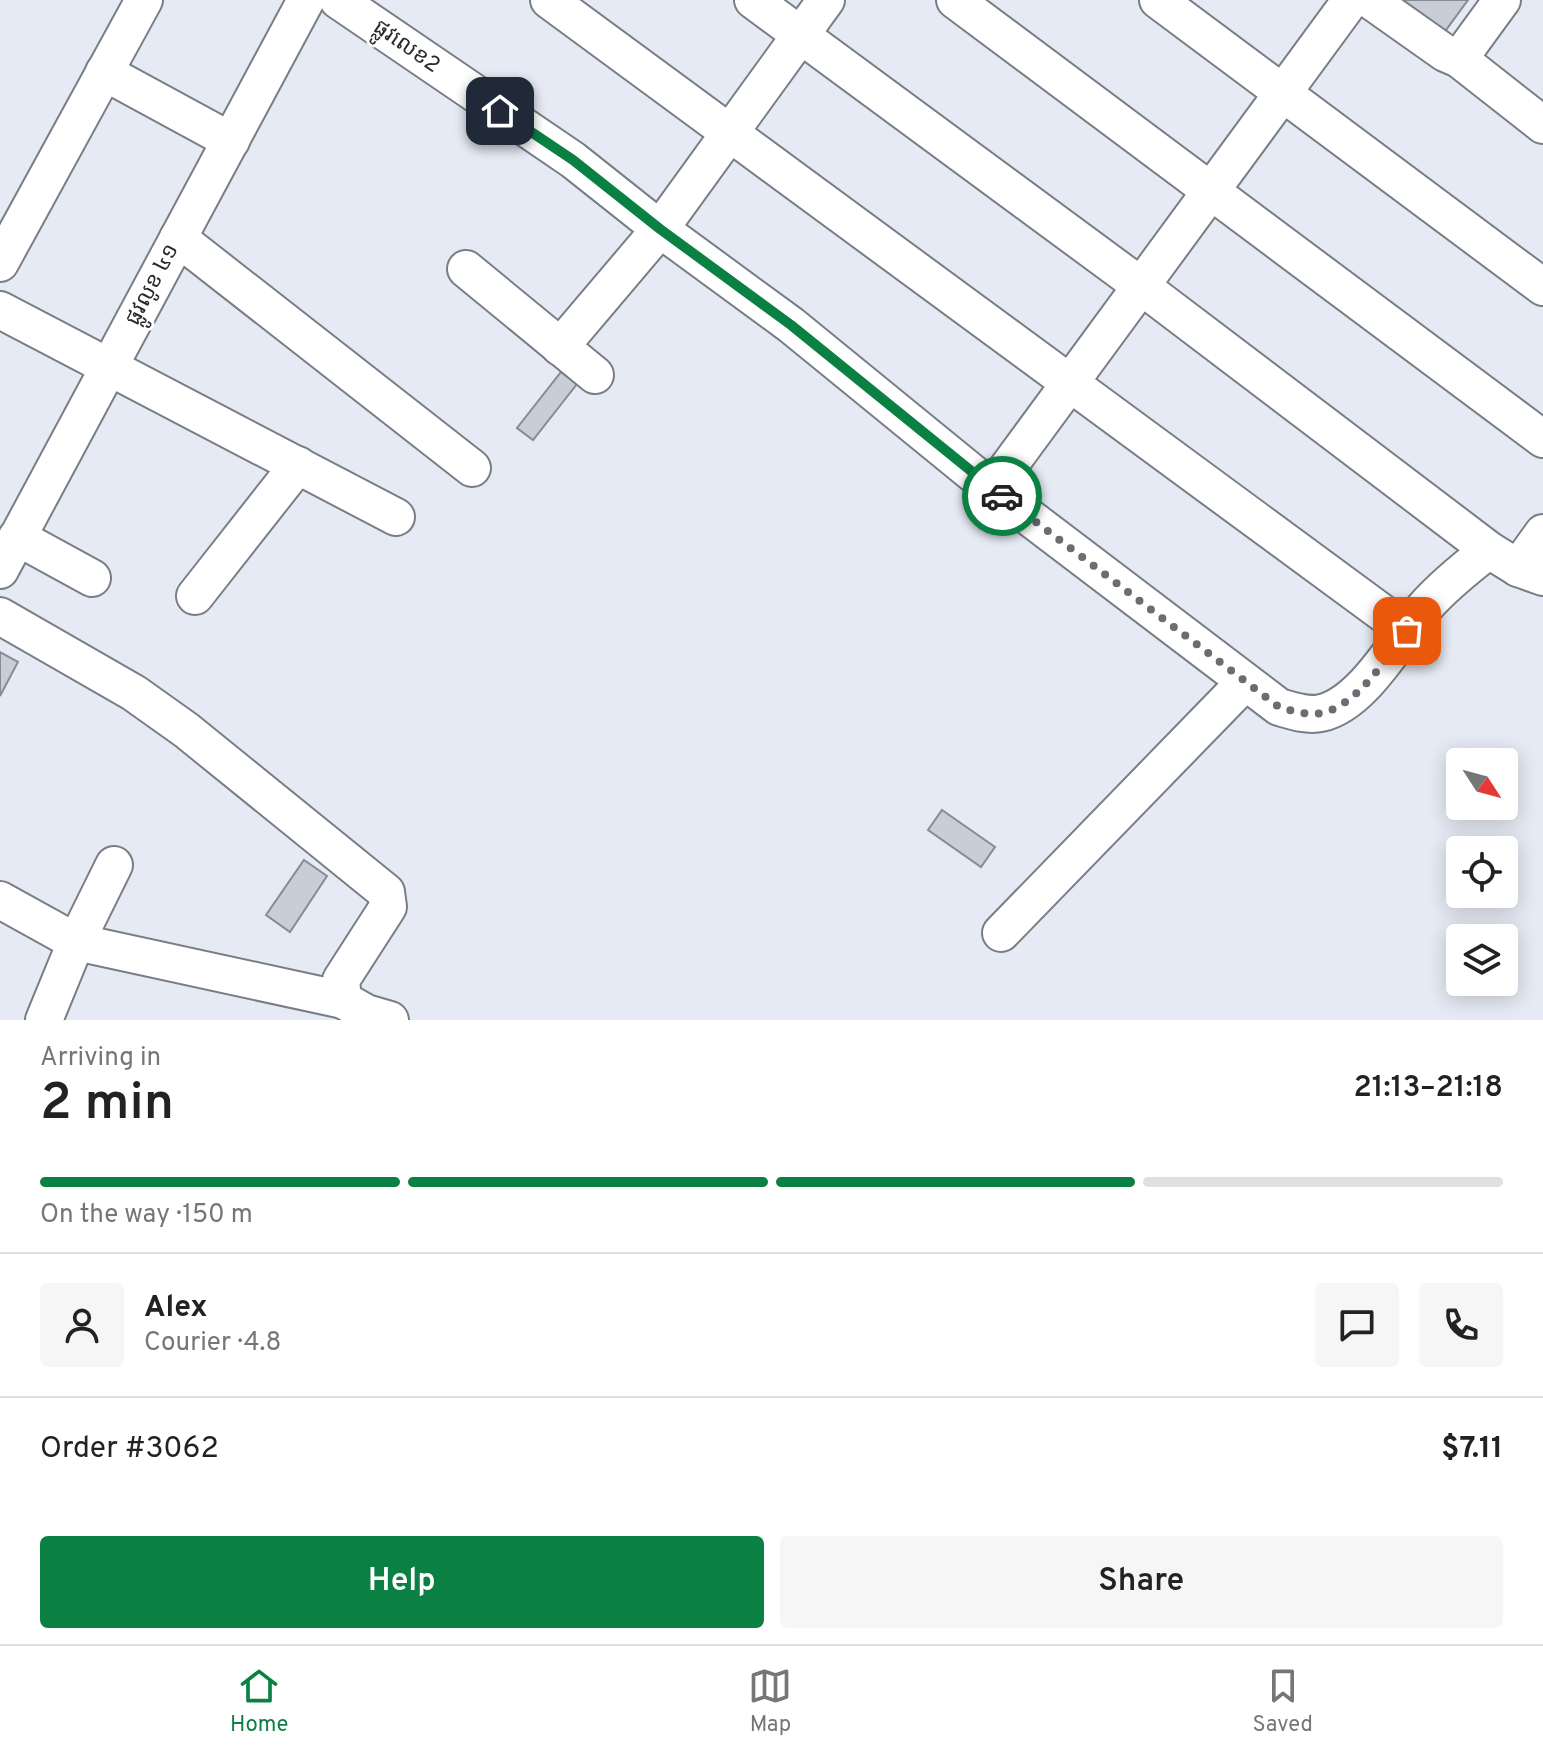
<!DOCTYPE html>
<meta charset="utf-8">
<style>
body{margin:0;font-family:Overpass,"Noto Sans Khmer",sans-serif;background:#f6f6f6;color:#222;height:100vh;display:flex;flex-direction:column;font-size:30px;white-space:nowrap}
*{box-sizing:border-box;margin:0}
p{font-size:26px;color:#767676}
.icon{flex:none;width:44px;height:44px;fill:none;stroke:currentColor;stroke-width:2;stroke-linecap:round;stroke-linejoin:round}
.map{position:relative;height:1020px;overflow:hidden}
.details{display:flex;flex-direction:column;background:#fff;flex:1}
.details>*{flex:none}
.needle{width:52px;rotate:126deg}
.tools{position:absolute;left:1446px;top:748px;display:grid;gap:16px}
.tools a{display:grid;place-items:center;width:72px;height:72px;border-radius:8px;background:#fff;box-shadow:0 4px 20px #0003;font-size:40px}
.pin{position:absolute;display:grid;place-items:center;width:68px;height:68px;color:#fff;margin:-34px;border-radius:16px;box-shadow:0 4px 12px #0006}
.courier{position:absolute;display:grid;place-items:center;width:80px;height:80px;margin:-40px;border:6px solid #0b8043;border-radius:50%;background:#fff;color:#222;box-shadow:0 2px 10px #0007}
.overview em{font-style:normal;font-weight:600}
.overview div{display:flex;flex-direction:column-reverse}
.overview{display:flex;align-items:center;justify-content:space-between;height:136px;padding:0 40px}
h1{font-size:52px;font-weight:600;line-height:60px}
.bar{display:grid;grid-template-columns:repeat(4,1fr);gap:12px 8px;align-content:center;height:96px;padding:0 40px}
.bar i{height:10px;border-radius:6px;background:#e0e0e0}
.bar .on{background:#0b8043}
.bar p{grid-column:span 4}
.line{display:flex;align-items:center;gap:20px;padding:0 40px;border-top:2px solid #e0e0e0}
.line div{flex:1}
.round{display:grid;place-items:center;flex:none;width:84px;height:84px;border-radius:8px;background:#f6f6f6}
.action{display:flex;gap:16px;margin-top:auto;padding:16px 40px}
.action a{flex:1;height:92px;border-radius:8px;background:#0b8043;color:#fff;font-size:32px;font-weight:600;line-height:92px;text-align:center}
.action a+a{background:#f6f6f6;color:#222}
.menu{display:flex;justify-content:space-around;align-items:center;height:112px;border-top:2px solid #e0e0e0;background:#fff;font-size:22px;color:#767676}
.menu a{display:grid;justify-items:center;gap:4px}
.menu .on{color:#0b8043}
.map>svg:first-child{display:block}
</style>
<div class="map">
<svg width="1543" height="1020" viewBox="0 0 1543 1020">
<rect width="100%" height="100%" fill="#e6eaf4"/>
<g fill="#c8cdd6" stroke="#878b94" stroke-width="2">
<polygon points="1375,0 1468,0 1435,45"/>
<polygon points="561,372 577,384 533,440 517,428"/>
<polygon points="0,652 18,662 0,696"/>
<polygon points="942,810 995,847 981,867 928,830"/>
<polygon points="304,860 327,876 290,932 266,915"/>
</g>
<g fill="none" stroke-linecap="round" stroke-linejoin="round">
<g stroke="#797d86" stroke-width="40">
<g id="minor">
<path d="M338,0L573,160L660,229L791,325L992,489L1279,707C1293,711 1307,716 1321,713C1363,704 1398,639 1424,608C1443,586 1467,567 1489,550"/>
<polyline points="549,0 1407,631"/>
<polyline points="753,0 1141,286 1489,550 1518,568 1543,577"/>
<polyline points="955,0 1543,439"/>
<polyline points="1158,0 1543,287"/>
<polyline points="1370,0 1445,53 1459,59 1543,125"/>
<polyline points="1459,59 1502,0"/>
<polyline points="104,72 231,141"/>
<polyline points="178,238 472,468"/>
<polyline points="0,263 144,0"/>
<polyline points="466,269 595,375"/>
<polyline points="0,310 396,517"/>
<polyline points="560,347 660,229 826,0"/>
<polyline points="992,489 1351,0"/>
<polyline points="17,537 92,578"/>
<polyline points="1518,568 1543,533"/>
<polyline points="0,570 306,0"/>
<polyline points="195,596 298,465"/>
<polyline points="0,616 134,693 186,730 386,892 388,907 341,980 343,1000 366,1013 390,1020"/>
<polyline points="0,900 76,942 343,1000"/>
<polyline points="1001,933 1245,682"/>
<polyline points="44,1020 76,942 114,865"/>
</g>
</g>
<use href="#minor" stroke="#fff" stroke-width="36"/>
</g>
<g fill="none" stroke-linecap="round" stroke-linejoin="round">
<path stroke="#6b6d73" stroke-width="8" stroke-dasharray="0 14.4" d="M1002,496L1279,707C1293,711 1307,716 1322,713C1359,704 1385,659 1407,631"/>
<polyline stroke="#0b8043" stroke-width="10" points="500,111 573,160 660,229 791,325 1002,496"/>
</g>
<g text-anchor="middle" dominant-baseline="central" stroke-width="6" stroke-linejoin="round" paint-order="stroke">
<g font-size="22" fill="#292a2e" stroke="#fff">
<text transform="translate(406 47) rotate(35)">ផ្លូវលេខ2</text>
<text transform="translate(153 285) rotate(-62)">ផ្លូវលូខ ៤១</text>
</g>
</g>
</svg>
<div class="tools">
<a><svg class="needle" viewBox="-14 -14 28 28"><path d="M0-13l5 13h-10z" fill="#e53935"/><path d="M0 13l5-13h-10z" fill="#767676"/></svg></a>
<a><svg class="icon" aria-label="locate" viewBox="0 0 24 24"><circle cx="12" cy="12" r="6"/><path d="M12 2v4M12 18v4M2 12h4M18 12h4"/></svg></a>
<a><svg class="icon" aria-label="layers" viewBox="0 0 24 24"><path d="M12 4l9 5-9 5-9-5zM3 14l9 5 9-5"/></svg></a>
</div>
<div class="pin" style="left:1407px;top:631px;background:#ea580c"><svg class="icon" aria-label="bag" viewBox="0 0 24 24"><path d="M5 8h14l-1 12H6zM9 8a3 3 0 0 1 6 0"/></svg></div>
<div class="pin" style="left:500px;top:111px;background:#1f2937"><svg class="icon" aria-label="home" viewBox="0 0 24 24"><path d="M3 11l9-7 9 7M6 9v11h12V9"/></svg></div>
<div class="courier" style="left:1002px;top:496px"><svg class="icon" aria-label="car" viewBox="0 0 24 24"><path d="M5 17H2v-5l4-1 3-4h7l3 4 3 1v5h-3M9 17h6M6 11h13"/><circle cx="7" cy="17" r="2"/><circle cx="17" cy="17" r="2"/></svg></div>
</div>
<section class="details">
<div class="overview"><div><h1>2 min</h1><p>Arriving in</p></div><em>21:13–21:18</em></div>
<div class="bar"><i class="on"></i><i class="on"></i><i class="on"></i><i></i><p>On the way · 150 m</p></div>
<div class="line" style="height:144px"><a class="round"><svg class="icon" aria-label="person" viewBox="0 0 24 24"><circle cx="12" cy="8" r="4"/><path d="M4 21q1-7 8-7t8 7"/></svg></a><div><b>Alex</b><p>Courier · 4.8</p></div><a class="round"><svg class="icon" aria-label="chat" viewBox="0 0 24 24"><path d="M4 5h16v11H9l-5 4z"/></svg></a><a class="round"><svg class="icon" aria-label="phone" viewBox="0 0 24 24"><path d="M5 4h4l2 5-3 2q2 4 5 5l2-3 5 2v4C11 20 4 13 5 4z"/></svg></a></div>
<div class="line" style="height:104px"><div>Order #3062</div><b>$7.11</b></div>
<div class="action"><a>Help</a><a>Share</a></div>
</section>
<nav class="menu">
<a class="on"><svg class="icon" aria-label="home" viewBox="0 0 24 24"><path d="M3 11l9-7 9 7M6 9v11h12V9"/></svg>Home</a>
<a><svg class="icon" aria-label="map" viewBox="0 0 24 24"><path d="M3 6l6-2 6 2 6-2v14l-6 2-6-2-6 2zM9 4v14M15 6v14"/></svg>Map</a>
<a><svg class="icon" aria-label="saved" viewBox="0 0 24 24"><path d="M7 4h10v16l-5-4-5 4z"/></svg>Saved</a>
</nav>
